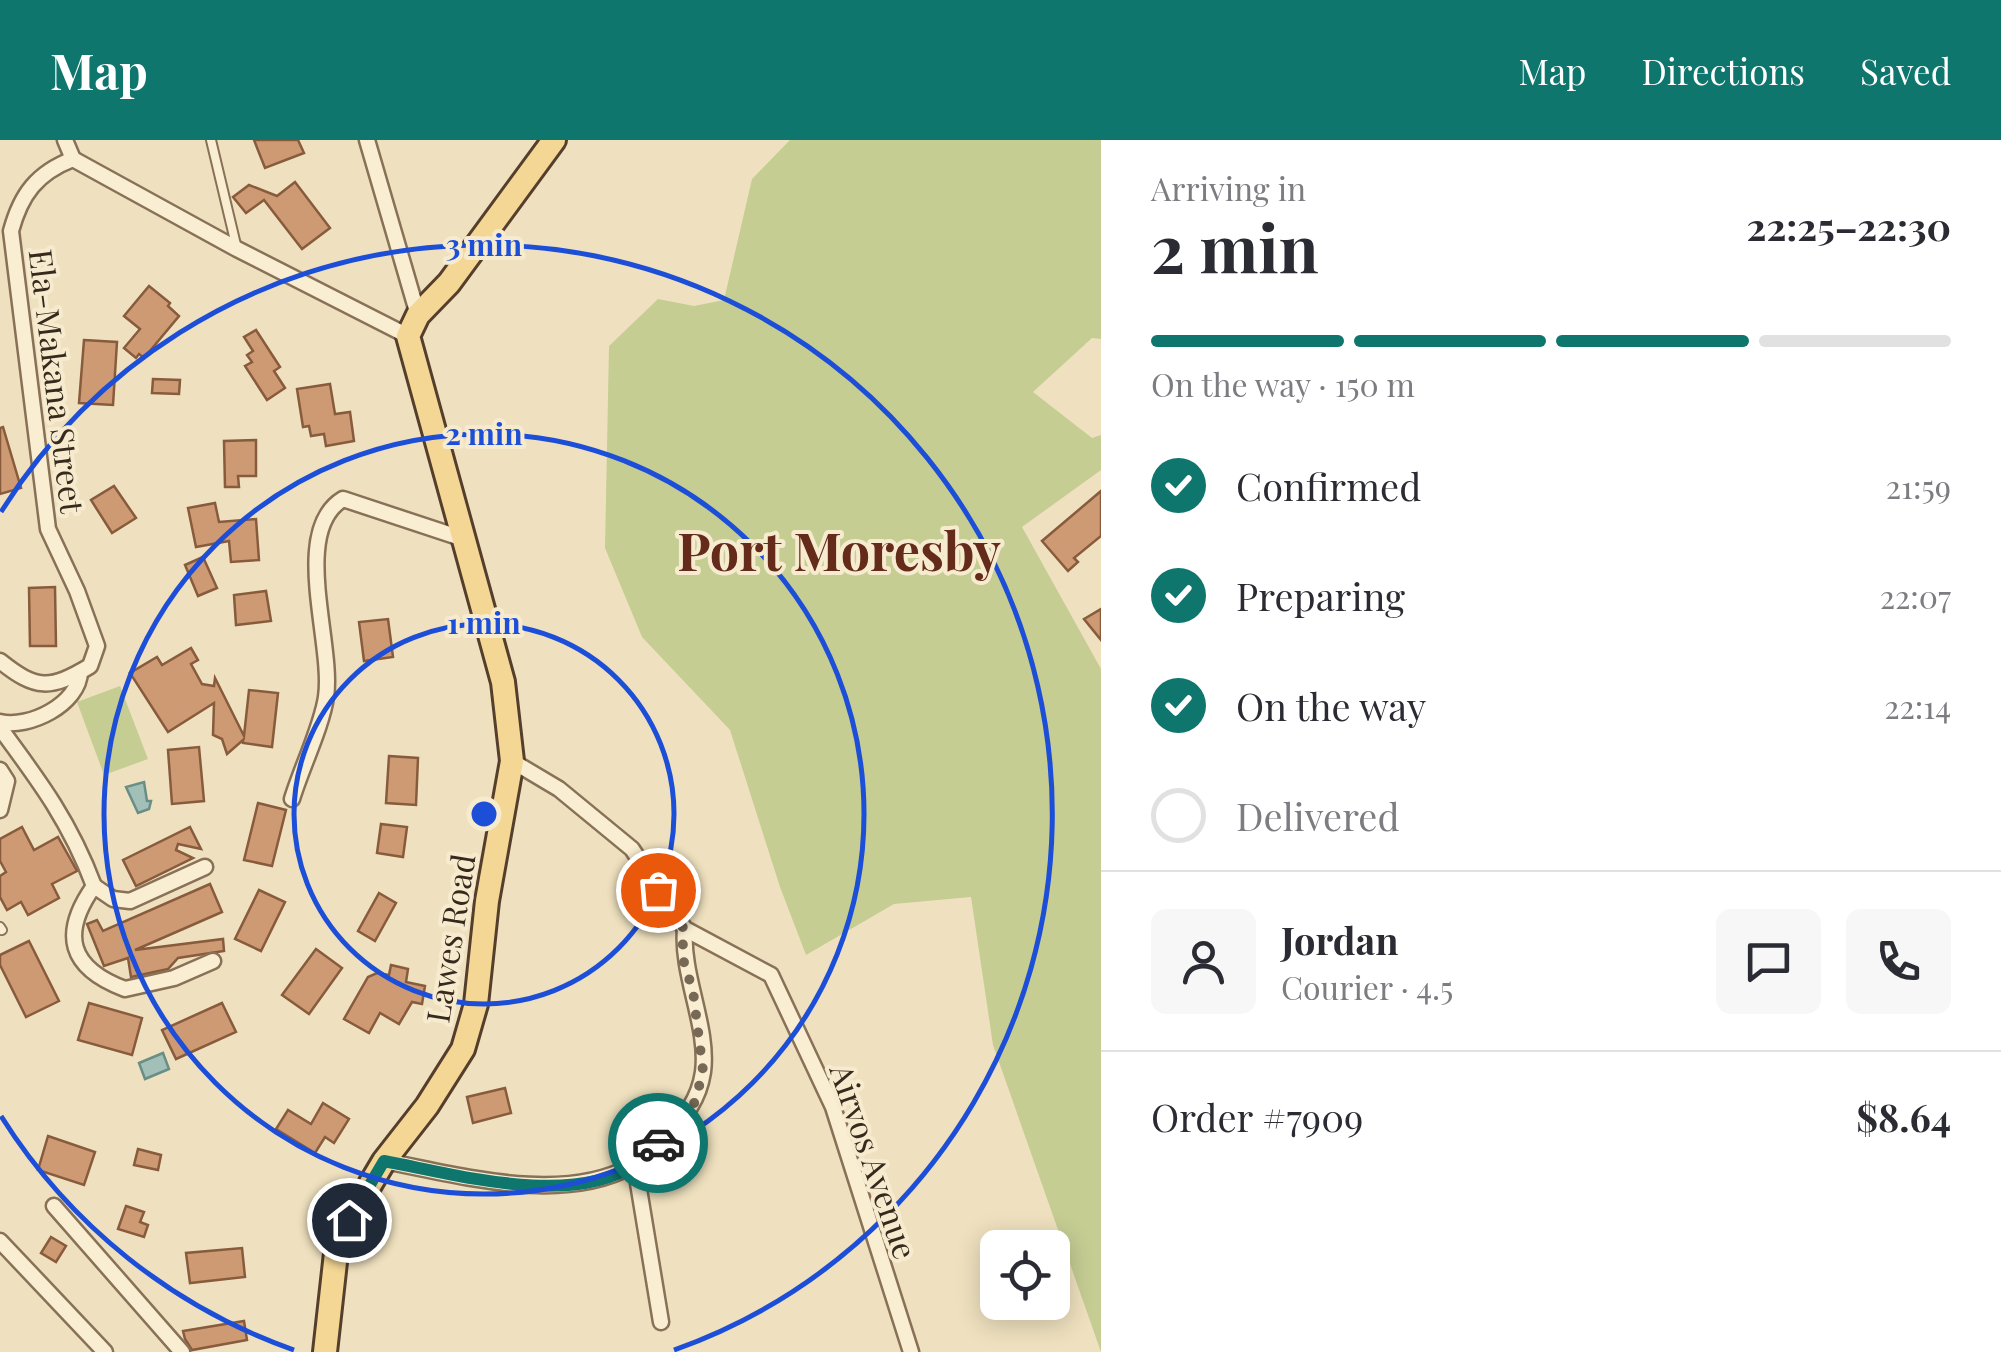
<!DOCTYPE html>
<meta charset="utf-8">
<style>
body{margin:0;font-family:"Playfair Display",serif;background:#f7f7f7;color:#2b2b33;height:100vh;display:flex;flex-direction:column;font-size:38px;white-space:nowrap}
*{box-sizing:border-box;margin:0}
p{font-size:32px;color:#7c7c81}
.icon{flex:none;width:55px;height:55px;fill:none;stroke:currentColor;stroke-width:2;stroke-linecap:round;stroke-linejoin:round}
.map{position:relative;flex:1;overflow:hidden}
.details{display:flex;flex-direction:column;background:#fff;width:900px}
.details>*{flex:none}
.fabs{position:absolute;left:980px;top:1090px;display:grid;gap:20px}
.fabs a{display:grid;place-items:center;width:90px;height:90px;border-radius:15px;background:#fff;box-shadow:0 5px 25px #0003;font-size:50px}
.pin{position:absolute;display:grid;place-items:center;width:85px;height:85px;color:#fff;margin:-42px;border:5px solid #fff;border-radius:50%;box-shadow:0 2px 10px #0007}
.courier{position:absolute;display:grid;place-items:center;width:100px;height:100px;margin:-50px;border:8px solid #0f766e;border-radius:50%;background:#fff;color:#222;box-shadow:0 2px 12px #0007}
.overview em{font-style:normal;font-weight:700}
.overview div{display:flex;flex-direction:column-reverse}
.overview{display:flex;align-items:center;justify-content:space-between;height:170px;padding:0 50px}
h1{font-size:65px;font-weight:700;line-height:75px}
.bar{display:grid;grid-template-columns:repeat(4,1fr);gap:15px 10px;align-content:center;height:120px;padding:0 50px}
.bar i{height:12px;border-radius:8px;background:#e1e1e2}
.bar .selected{background:#0f766e}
.bar p{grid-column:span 4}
.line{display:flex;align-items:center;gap:25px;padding:0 50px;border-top:2px solid #e1e1e2}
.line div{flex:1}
.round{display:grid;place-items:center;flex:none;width:105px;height:105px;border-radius:15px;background:#f7f7f7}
ol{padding:0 50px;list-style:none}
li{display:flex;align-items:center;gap:30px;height:110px}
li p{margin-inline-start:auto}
li .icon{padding:10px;border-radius:50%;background:#0f766e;color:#fff;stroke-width:4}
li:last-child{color:#7c7c81}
li i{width:55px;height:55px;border:5px solid #e1e1e2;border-radius:50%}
header{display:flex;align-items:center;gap:60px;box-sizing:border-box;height:140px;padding:0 50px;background:#0f766e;color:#fff}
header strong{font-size:48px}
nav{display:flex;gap:55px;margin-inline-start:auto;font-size:35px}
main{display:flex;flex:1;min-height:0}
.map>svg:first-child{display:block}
</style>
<header>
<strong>Map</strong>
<nav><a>Map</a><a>Directions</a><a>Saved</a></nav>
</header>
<main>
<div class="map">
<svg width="1101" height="1212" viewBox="0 0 1101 1212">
<rect width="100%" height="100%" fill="#efe1bf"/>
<g fill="#c5cd93">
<polygon points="790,0 1101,0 1101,199 1092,198 1033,252 1092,298 1101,295 1101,330 1022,387 1101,529 1101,1212 993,905 971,757 894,764 806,815 780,747 730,590 642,497 605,408 609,206 658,159 694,166 724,160 752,39"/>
<polygon points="120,546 148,619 104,635 77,562"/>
</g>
<g fill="#a2c0b8" stroke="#698e85" stroke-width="2.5">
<polygon points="144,642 147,661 151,661 149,669 138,673 126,647"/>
<polygon points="163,913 169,929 145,939 139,923"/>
</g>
<g fill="#ce9a74" stroke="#875b3c" stroke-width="2.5">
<polygon points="254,0 298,0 304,13 265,28"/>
<polygon points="295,42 330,88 302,109 264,60 246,73 233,57 249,45 277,56"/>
<polygon points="149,146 170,163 168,166 179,176 144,218 139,214 136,218 124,208 140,189 124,176"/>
<polygon points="256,190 280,227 274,231 285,248 267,260 245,226 252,222 247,215 253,211 244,197"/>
<polygon points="84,200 117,202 113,265 79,263"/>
<polygon points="153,239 180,240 179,254 152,253"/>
<polygon points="330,244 335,274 350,272 354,301 326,306 324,294 311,296 309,286 303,287 297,249"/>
<polygon points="3,287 21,348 0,354 0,288"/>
<polygon points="256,300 256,336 238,336 239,347 225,347 224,301"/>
<polygon points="114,346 136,378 112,393 91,360"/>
<polygon points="1101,351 1101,396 1074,418 1078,422 1068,431 1042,401"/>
<polygon points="215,363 219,382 256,379 259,420 231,422 229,401 196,407 188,368"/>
<polygon points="203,417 217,448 198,456 185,425"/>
<polygon points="55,447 56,506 30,506 29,448"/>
<polygon points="266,451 271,481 236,485 234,455"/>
<polygon points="1101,469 1101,500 1084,479"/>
<polygon points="388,479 393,517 364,521 359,482"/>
<polygon points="191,508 198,520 191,524 202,544 214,546 215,538 244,596 249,550 278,553 272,607 243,603 243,600 227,614 222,599 213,595 214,563 168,592 130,533 157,517 162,525"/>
<polygon points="199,607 204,661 172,664 168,610"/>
<polygon points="389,616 418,618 416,665 386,663"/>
<polygon points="258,663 286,670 272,726 244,720"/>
<polygon points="381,684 407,687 403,717 377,713"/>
<polygon points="22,687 34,710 58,697 77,731 52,744 59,758 28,775 21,762 7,770 0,757 0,736 6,732 0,721 0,699"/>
<polygon points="190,687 201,709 178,704 176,710 193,718 136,746 123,720"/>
<polygon points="210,744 222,772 135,810 223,799 224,811 178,818 168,829 131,837 128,818 104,826 87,784 97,780 103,791"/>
<polygon points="259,750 285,762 261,811 235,799"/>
<polygon points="379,753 396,763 375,801 358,791"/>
<polygon points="29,801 59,861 26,877 0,825 0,815"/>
<polygon points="316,809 342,828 309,874 282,855"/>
<polygon points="391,825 408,829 406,842 425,846 422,864 412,862 399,884 380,873 369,893 344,879 368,837 377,833 389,835"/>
<polygon points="89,863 142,878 132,915 78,900"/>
<polygon points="222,863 236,892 176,919 162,890"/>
<polygon points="505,948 511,973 473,983 467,957"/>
<polygon points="323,963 349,979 334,1003 325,997 315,1013 276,989 288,970 311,984"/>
<polygon points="48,996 95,1012 84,1045 38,1030"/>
<polygon points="138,1009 161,1015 158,1030 134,1025"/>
<polygon points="126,1066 144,1072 140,1082 148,1085 144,1097 118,1089"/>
<polygon points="51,1097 66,1106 56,1122 41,1113"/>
<polygon points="242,1108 245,1137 190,1143 186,1113"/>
<polygon points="244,1181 247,1200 192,1210 185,1199 183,1191"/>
</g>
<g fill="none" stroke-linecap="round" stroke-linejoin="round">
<g stroke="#887157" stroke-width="12">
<g id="service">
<polyline points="211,0 237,109"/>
<polyline points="0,787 2,790"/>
</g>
</g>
<g stroke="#887157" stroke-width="19">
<g id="minor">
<polyline points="65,0 73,19"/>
<polyline points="367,0 418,175"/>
<path d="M0,521C36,550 50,550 90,526L97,506L77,451L48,389L11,91C21,54 37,33 73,19L237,109L408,196"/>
<path d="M0,582C29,589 79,564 80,532"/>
<path d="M0,588C40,642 70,682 94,746C60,794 69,828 125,849L174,838L213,821"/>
<polyline points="512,621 559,649 632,709 685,789 771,835 833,967 911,1212"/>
<polyline points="0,630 7,641 0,670"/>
<path d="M292,659C301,629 322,586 326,557C334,504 290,391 343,359L461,398"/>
<polyline points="94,746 113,759 130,761 205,727"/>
<path d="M384,1021C460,1035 560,1065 632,1026C644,1020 655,1006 666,996C685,977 699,959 703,932C709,887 681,835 685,789"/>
<polyline points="635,1025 661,1182"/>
<polyline points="54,1066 182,1212"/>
<polyline points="0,1101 105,1212"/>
</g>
</g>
<g stroke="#553f2c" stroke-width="28">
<polyline id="primary" points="325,1212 336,1113 349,1080 384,1021 427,966 463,909 476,864 487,761 512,621 503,542 408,196 418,175 449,143 554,0"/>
</g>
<use href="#service" stroke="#f9eed2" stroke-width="8"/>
<use href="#minor" stroke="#f9eed2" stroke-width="14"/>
<use href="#primary" stroke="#f4d795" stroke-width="22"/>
</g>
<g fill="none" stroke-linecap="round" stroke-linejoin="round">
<polyline stroke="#776955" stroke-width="10" stroke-dasharray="0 18" points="658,1003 695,962 703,931 693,851 682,816 684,789 658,750"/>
<path stroke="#0f766e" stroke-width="12" d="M349,1080L384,1021C455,1034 571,1068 636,1024C644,1019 651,1010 658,1003"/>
</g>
<g fill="none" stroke="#1d4ed8" stroke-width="5">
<circle cx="484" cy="674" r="190"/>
<circle cx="484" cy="674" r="380"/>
<path d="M294 1210A569 569 0 0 1 1 976M1 372A569 569 0 1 1 674 1210"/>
</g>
<g text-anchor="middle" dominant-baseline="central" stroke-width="8" stroke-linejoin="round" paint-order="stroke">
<g font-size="32" fill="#37291c" stroke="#f6ebcf">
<text transform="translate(58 241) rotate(83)">Ela-Makana Street</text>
<text transform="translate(449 798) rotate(-81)">Lawes Road</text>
<text transform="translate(875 1021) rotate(71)">Airvos Avenue</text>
</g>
<g font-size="52" font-weight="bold" fill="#642b1a" stroke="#f6ebcf">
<text x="839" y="409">Port Moresby</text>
</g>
</g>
<circle cx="484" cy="674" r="15" fill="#1d4ed8" stroke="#f6ebcf" stroke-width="5"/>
<g font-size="30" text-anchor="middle" font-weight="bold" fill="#1d4ed8" stroke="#f6ebcf" stroke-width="8" stroke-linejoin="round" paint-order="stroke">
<text x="484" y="116">3 min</text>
<text x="484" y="305">2 min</text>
<text x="484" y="494">1 min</text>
</g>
</svg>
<div class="fabs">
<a><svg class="icon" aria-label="locate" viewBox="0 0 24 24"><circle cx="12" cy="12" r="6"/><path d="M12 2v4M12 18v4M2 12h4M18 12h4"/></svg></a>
</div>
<div class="pin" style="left:658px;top:750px;background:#ea580c"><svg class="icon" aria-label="bag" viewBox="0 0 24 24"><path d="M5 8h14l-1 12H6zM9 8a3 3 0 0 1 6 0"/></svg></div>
<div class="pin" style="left:349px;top:1080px;background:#1f2937"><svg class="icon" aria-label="home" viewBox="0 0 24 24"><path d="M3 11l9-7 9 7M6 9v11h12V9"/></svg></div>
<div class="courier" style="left:658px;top:1003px"><svg class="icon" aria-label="car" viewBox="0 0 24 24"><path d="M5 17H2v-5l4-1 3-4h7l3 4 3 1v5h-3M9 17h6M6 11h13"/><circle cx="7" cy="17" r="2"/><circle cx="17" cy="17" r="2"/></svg></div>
</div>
<section class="details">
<div class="overview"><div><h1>2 min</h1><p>Arriving in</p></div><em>22:25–22:30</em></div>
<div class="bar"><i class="selected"></i><i class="selected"></i><i class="selected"></i><i></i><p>On the way · 150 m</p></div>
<ol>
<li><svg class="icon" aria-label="check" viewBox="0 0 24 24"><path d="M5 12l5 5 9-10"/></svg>Confirmed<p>21:59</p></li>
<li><svg class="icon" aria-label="check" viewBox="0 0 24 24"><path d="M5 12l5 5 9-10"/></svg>Preparing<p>22:07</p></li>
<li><svg class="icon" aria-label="check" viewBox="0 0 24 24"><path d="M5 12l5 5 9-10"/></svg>On the way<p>22:14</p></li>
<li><i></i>Delivered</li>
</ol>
<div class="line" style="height:180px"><a class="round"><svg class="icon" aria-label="person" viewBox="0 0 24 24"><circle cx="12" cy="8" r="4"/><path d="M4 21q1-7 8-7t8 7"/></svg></a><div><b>Jordan</b><p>Courier · 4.5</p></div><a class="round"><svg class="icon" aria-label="chat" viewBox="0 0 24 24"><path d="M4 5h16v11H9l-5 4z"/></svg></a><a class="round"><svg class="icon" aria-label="phone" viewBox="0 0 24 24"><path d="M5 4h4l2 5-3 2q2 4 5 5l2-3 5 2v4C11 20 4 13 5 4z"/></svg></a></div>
<div class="line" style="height:130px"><div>Order #7909</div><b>$8.64</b></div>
</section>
</main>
